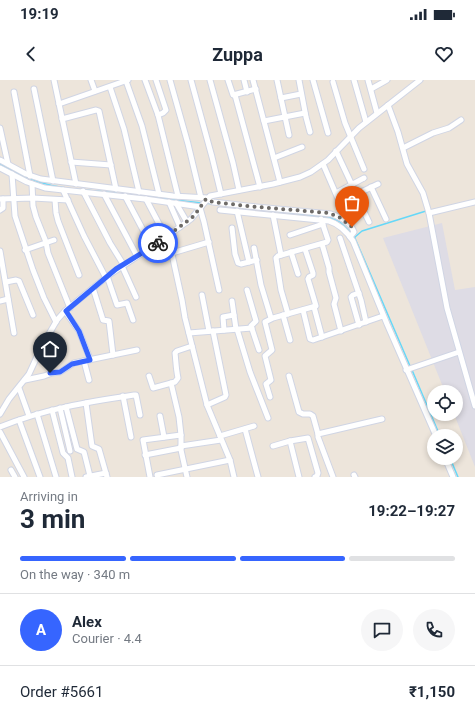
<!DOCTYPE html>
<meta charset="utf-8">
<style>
body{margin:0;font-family:Roboto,sans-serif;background:#f6f6f7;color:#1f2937;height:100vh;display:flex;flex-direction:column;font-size:15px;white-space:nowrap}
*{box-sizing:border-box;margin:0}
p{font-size:13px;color:#747a83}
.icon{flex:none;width:22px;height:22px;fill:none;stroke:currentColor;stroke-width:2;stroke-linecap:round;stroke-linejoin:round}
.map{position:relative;height:397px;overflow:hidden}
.panel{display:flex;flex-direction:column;background:#fff;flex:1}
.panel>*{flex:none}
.fabs{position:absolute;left:427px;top:305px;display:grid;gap:8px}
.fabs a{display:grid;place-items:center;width:36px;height:36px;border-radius:50%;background:#fff;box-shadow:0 2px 6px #0003;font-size:20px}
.pin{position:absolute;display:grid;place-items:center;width:34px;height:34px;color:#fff;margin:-41px -17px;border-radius:50% 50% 50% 0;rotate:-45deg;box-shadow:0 0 4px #0007}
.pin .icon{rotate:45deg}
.courier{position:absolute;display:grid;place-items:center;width:40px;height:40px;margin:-20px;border:3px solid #3665ff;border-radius:50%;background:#fff;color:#222;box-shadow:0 1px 5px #0007}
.head em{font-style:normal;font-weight:700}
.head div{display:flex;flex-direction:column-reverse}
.head{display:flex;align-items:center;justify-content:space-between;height:68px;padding:0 20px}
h1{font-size:26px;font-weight:700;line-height:30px}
.bar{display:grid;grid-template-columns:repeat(4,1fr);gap:6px 4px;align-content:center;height:48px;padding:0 20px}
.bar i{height:5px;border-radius:3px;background:#e0e1e3}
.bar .active{background:#3665ff}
.bar p{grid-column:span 4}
.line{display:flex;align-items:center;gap:10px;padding:0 20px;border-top:1px solid #e0e1e3}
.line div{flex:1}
.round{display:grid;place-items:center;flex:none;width:42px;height:42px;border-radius:21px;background:#f6f6f7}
.status{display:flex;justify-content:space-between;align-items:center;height:28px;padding:0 20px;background:#fff;direction:ltr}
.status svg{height:11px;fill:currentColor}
header{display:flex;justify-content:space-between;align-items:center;height:52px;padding:0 20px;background:#fff;font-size:18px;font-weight:700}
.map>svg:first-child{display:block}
</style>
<div class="status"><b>19:19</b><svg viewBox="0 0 49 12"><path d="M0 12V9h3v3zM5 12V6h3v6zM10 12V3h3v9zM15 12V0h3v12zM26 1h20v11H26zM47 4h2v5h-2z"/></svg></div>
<header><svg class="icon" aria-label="back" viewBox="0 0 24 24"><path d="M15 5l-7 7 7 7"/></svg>Zuppa<svg class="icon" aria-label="heart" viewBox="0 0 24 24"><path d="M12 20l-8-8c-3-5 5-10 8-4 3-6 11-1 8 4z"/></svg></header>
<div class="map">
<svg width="475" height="397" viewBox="0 0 475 397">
<rect width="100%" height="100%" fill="#ede5db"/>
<polygon fill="#dedce5" points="442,143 455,210 475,207 475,387 454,334 456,334 456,312 445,312 383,158"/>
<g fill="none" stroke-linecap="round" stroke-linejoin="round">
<g stroke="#65d8f8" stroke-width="1.5">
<path d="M0,84C13,90 25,98 39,102C63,110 91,110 116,113"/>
<polyline points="148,117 202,123"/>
<polyline points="205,123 214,124"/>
<polyline points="267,130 329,137 340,142 351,153"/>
<polyline points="354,156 410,286"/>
<polyline points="355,157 362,151 426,131"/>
<polyline points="412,290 440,356"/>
<polyline points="450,378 458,397"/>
</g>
<g stroke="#d0d5e4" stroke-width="7">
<g id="minor">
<polyline points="54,0 76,104"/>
<polyline points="91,0 95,11"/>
<polyline points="145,0 158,35 178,116"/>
<polyline points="156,0 166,30 163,33 158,35"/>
<polyline points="170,0 188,64 201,118"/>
<polyline points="191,0 212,77 221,114"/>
<polyline points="210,0 233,83 239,110"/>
<polyline points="228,0 233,15 256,9"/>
<polyline points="244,0 247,12"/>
<polyline points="253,0 280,102"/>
<polyline points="277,0 289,55"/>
<polyline points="299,0 306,37 310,52"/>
<polyline points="313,0 328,53"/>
<polyline points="354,0 366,42"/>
<polyline points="368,0 377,33"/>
<polyline points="126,1 142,46 159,114"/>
<polyline points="333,2 345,43 364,89"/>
<polyline points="110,7 124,49 139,112"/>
<polyline points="34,9 53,101"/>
<polyline points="371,9 387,0"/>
<polyline points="14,12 30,96"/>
<polyline points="235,15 260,107"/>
<polyline points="281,18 301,14"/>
<polyline points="59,24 128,0"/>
<polyline points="388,25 398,52 407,84 423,113 429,133 447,228 475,326"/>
<polyline points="62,39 96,30 99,31 116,109"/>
<polyline points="264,41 305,33"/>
<polyline points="0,48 8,84"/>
<polyline points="403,68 433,53 449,48 461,40"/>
<polyline points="336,71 352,105"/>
<polyline points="274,78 302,67"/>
<polyline points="0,80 26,94 41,99 173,116 208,118"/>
<polyline points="71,82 111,85"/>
<polyline points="323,84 349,144"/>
<polyline points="0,88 27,102 45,108 145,119 201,127"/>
<polyline points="12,94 15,136 33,190 44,218 56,242"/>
<polyline points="32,104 33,126 36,137 46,162 48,173 70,228"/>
<polyline points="371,107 386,139"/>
<polyline points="63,110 84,156 106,198"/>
<polyline points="83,111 110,163 123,184"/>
<polyline points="336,113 364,98"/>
<polyline points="104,114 137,176"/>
<polyline points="356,115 369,142"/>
<polyline points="125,116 152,167"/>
<polyline points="0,119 33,118 68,120"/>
<polyline points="146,119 166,157"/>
<path d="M207,119L213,122L247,126L331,134C340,137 351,143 354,152L350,157"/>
<polyline points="55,120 56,133 58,141 79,195"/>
<polyline points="169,122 180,147"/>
<polyline points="340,122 378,104"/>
<polyline points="176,123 187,142"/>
<polyline points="200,128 204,142 219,210"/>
<polyline points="0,130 3,128 3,119"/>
<path d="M220,130L329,141C339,144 347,152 353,161L387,244L436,356"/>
<polyline points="237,131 249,182"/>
<polyline points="429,133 475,122"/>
<polyline points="273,135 281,175"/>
<polyline points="232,148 235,174 238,183 241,184 257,180"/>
<polyline points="290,155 323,144"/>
<polyline points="168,156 182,220 185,238 207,325 230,380 234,397"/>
<polyline points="340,158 361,220 366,242"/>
<polyline points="322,164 329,188 329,192 336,218 334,224 341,251"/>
<polyline points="254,168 261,205 271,238"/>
<polyline points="25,170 54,160"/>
<polyline points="0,171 14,253"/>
<polyline points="291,172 298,194"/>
<polyline points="172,173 209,162"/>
<polyline points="122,186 136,217"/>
<polyline points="107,196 117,225 127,223 133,240"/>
<polyline points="6,202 16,200 19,201 33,235"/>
<polyline points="93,208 103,240 109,241 113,275"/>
<polyline points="247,210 256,241 251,246 259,270"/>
<polyline points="359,213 353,215 351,217 359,245"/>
<polyline points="202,215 209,251"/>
<polyline points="0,221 8,219"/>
<polyline points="232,221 236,249"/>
<polyline points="314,227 322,257"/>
<polyline points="303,230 310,259 313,260 383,236"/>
<polyline points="65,231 79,251 90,279"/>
<polyline points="288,234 281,210 276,178 278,176 327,162 328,160 321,139"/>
<polyline points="283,235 290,260"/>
<polyline points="237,249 250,292 268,338"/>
<polyline points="224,250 223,237 234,235"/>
<polyline points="189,253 252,248"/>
<polyline points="84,281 89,300"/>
<polyline points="406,290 459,272"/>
<path d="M149,296L153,308L175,302L178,298C176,289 176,281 175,273L177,271L192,266"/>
<polyline points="289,296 299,332 303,334 310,334 313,336 318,354"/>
<polyline points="25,300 44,296 52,293 60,292 74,283 137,270"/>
<polyline points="171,303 179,337 181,355 181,370 187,397"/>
<polyline points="19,308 29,336"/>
<polyline points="123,316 131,357"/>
<polyline points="270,317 266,304 271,300 265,276 272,270 265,242 273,238 316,226 308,199 309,197 313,195 313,193 305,169"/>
<polyline points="86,323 92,366 99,369 107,397"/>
<polyline points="207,325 225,317 226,315 213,251"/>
<polyline points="66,327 77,369 84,372 90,396"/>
<polyline points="60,328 70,371"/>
<polyline points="52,330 63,373 68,378 72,397"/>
<polyline points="0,334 9,319 29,294 41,268 57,240 65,231 109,195 156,164 191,139 210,116 273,104 300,97 311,92 328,80 359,48 420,0"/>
<polyline points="37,334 56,397"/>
<polyline points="160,336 164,357"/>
<polyline points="19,340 40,397"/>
<path d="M0,347C44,329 88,322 134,315H136L140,335"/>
<polyline points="245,349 258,397"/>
<polyline points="0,352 24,397"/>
<polyline points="220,356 254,346"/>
<polyline points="290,361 299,397"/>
<polyline points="181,366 221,360"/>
<polyline points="273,366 290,361 308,358 318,393 317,396 315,397"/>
<polyline points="145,375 181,368"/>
<polyline points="445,378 453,397"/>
<polyline points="11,390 15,397"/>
<polyline points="157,395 230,380"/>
<polyline points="354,395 355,397"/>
<polyline points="86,397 106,393"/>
<polyline points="150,397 143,360 181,355"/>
<polyline points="333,397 318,357 318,354 382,339"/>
</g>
</g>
<use href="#minor" stroke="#fff" stroke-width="5"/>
</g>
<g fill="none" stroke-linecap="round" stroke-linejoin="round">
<polyline stroke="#6e6b68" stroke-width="4" stroke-dasharray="0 7.2" points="158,163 194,136 206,119 213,122 247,126 328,133 339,137 352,147"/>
<polyline stroke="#3665ff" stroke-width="5" points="50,293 60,292 72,284 90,280 79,251 66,231 116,189 158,163"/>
</g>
</svg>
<div class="fabs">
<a><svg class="icon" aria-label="locate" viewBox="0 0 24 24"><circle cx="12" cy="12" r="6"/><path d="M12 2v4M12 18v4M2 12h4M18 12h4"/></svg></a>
<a><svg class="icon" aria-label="layers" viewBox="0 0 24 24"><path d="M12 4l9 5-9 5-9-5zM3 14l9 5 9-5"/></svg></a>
</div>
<div class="pin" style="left:352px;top:147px;background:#ea580c"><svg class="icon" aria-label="bag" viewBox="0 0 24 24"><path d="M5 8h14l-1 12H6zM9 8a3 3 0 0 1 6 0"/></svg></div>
<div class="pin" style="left:50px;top:293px;background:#1f2937"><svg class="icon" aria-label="home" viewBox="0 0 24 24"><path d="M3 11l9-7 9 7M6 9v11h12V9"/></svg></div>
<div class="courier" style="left:158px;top:163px"><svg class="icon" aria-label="bike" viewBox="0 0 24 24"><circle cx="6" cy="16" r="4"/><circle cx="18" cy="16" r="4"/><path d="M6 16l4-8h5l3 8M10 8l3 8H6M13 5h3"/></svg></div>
</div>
<section class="panel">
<div class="head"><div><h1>3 min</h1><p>Arriving in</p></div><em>19:22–19:27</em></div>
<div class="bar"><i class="active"></i><i class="active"></i><i class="active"></i><i></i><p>On the way · 340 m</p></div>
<div class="line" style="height:72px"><b class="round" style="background:#3665ff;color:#fff">A</b><div><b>Alex</b><p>Courier · 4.4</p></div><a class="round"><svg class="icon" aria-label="chat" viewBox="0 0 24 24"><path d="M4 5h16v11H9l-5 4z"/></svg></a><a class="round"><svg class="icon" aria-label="phone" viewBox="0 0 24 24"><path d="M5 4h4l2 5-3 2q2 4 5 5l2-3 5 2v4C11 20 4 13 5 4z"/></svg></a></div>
<div class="line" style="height:52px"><div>Order #5661</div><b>₹1,150</b></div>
</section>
